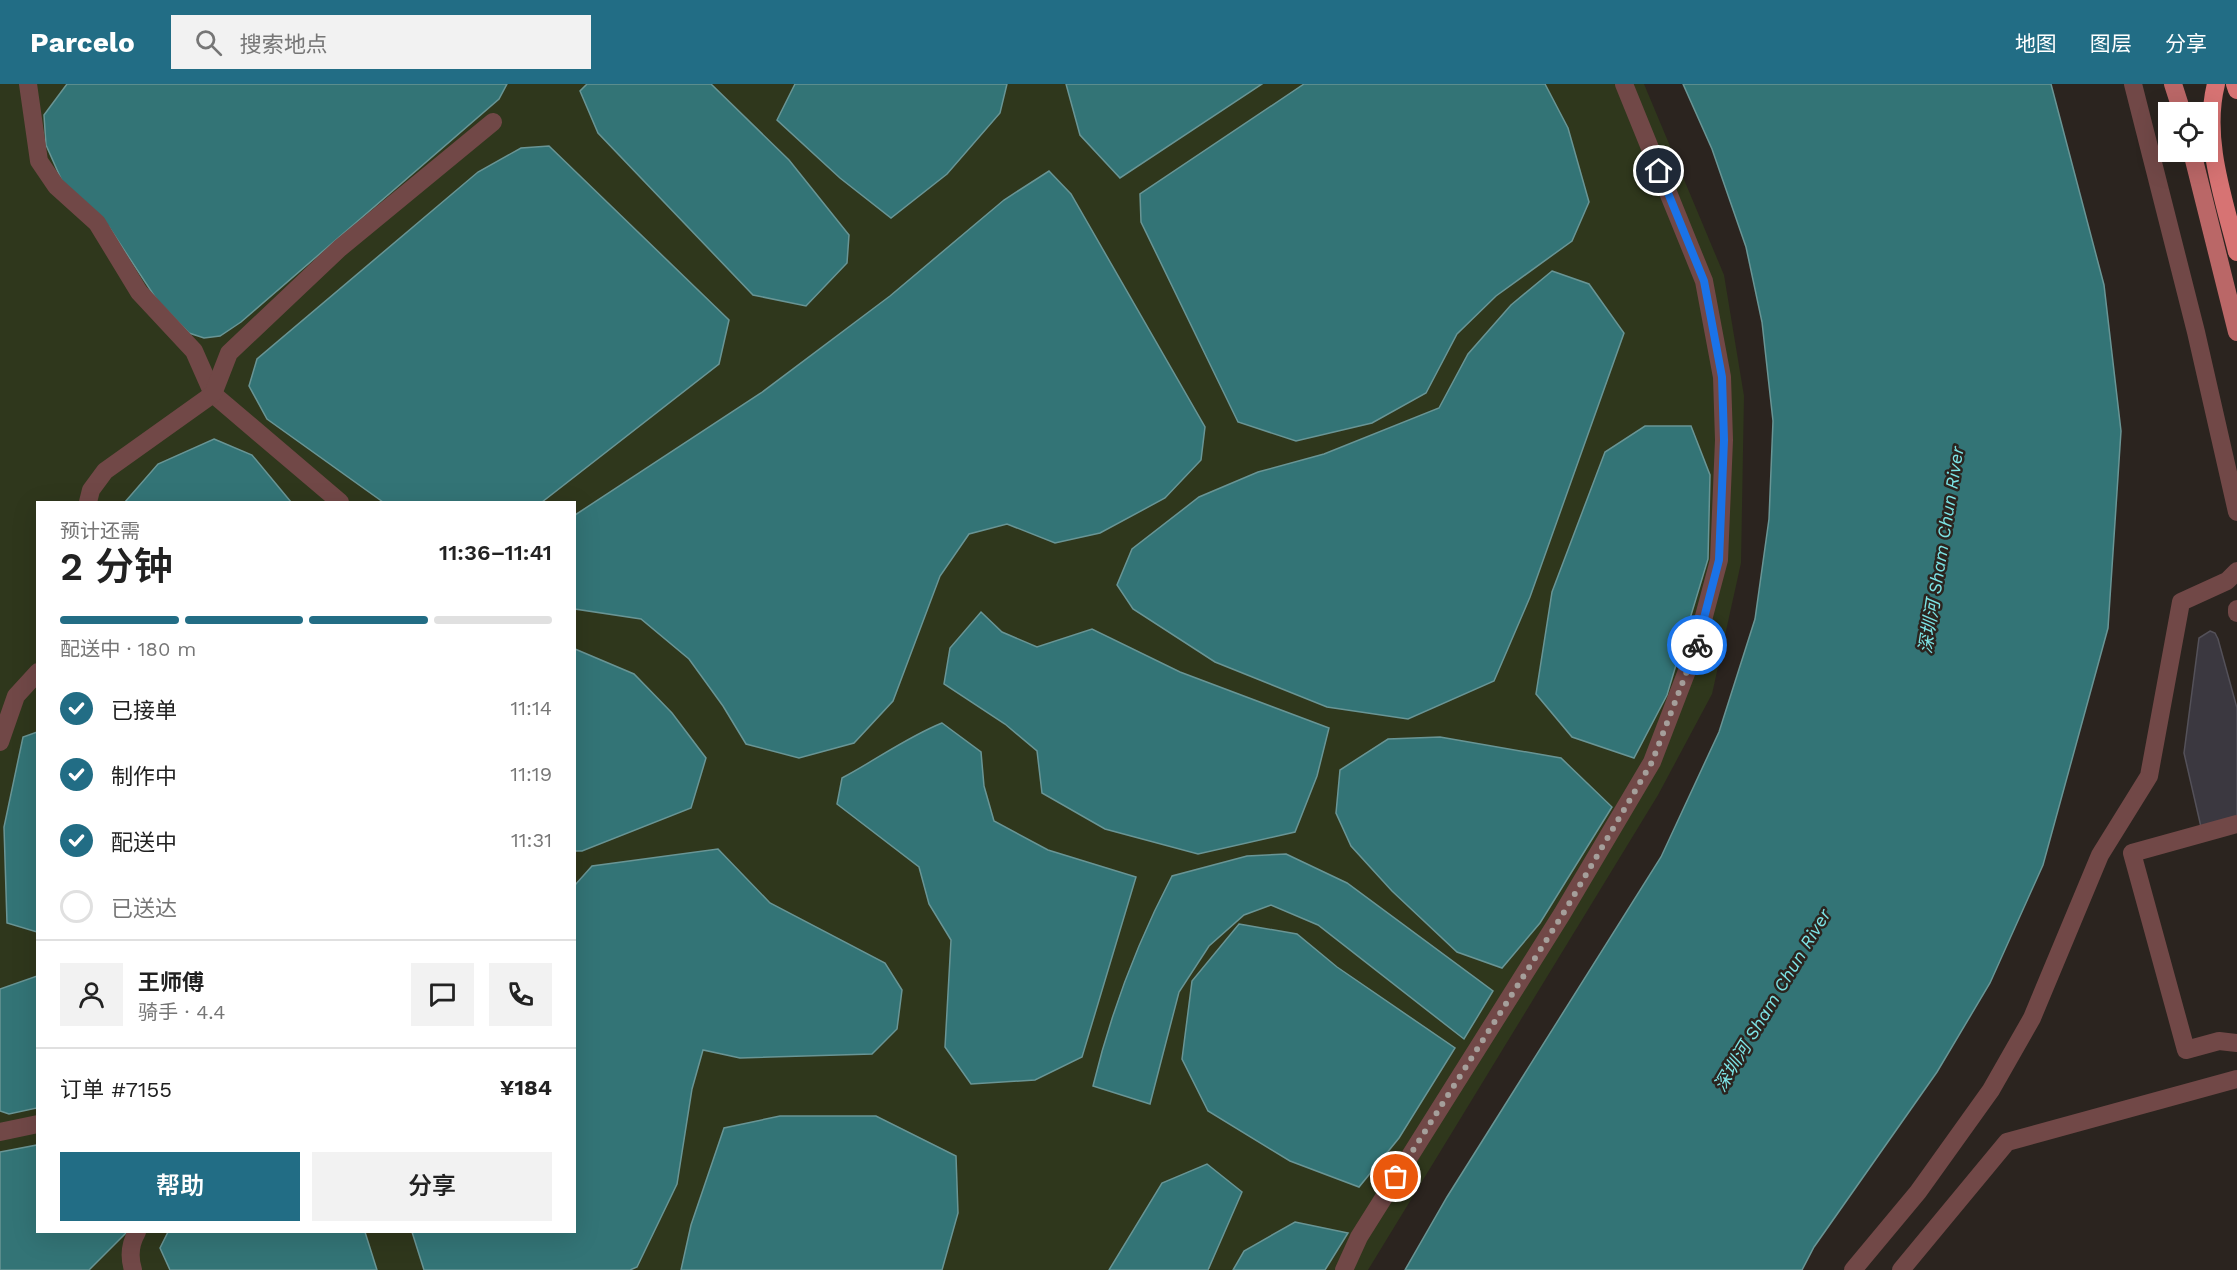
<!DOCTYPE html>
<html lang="zh">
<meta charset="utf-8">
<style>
body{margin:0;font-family:"Work Sans","Noto Sans SC",sans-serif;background:#f2f2f2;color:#222;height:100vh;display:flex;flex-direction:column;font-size:22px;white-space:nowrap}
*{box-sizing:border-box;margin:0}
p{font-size:20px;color:#767676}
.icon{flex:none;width:33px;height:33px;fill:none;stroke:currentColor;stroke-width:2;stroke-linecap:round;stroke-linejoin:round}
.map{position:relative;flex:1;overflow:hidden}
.drawer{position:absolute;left:36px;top:417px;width:540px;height:732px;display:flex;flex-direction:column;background:#fff;border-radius:0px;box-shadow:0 6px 24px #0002}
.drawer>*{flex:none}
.tools{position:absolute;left:2158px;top:18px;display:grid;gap:12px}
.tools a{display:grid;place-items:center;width:60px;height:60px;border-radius:0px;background:#fff;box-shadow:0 6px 24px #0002;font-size:30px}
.pin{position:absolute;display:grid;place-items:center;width:51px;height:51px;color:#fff;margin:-26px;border:3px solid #fff;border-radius:50%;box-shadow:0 2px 6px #0007}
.courier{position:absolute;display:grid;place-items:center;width:60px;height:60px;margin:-30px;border:4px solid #1a73e8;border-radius:50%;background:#fff;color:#222;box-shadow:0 2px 8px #0007}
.headline em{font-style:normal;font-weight:600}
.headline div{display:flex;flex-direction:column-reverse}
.headline{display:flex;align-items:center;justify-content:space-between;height:102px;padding:0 24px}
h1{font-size:39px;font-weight:600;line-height:45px}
.bar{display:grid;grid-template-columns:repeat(4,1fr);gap:9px 6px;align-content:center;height:72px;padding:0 24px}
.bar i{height:8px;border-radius:4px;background:#e0e0e0}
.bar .current{background:#226d85}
.bar p{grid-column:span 4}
.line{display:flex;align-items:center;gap:15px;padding:0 24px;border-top:2px solid #e0e0e0}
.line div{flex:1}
.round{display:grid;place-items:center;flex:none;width:63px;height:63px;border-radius:0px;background:#f2f2f2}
ol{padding:0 24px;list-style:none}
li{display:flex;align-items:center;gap:18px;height:66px}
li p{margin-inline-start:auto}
li .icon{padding:6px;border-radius:50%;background:#226d85;color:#fff;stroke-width:4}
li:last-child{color:#767676}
li i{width:33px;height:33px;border:3px solid #e0e0e0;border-radius:50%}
.action{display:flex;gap:12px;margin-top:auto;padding:12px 24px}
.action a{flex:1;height:69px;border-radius:0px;background:#226d85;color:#fff;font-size:24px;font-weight:600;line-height:69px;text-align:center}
.action a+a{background:#f2f2f2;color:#222}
header{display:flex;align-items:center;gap:36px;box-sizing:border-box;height:84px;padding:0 30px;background:#226d85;color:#fff}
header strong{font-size:28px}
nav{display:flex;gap:33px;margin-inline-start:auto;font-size:21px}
.search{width:420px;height:54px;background:#f2f2f2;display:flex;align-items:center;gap:15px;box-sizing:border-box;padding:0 21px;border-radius:0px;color:#767676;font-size:22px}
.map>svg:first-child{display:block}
</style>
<header>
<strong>Parcelo</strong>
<div class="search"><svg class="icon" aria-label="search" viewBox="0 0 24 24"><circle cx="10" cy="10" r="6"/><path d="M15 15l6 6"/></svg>搜索地点</div>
<nav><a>地图</a><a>图层</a><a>分享</a></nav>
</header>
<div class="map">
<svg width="2237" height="1186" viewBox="0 0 2237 1186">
<rect width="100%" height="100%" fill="#2b241f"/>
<path fill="#2f371c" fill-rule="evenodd" d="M0,0H1644L1724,191L1744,312L1741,479L1712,610L1658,711L1368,1186H0ZM38,418H574V1148H38Z"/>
<g fill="#337476" stroke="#699595" stroke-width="1.5">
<polygon points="67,0 507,0 499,15 241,238 220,252 204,254 189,249 157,216 109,143 62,97 46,61 44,31"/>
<polygon points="587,0 711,0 789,76 849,151 847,179 806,222 753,211 598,49 580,7"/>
<polygon points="795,0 1007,0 1000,29 947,90 891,134 840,94 777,36"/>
<polygon points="1066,0 1262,0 1120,94 1080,51"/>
<polygon points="1304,0 1545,0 1568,44 1589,118 1572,157 1496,212 1457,250 1426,309 1372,339 1296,357 1238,338 1141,138 1140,110"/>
<polygon points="1683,0 2051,0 2104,201 2121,347 2108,544 2043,781 1990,899 1937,988 1814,1163 1802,1186 1405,1186 1447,1113 1661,773 1719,648 1755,535 1769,435 1773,337 1762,238 1746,163 1712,65"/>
<polygon points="549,62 729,236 719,280 542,418 383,418 267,335 249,302 257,275 478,88 521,64"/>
<polygon points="1049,87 1071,110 1205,343 1201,376 1165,414 1100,449 1055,459 1007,440 969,450 940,492 893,617 854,659 799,674 746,660 723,622 689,575 641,535 575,525 575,431 761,309 890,212 1004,116"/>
<polygon points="1552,187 1589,200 1624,249 1530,513 1494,597 1408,635 1327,623 1215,578 1133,525 1117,501 1132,465 1199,413 1258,388 1324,370 1439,324 1468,270 1511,221"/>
<polygon points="1645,342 1691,342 1710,391 1708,475 1667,611 1634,674 1572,653 1536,610 1552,508 1605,368"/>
<polygon points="214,355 252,371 291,418 125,418 158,380"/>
<polygon points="981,528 1002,548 1037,563 1092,545 1180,588 1329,644 1317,692 1295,748 1198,770 1105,745 1042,709 1037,667 1005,640 944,600 950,564"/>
<polygon points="575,565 634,590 672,629 706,674 691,724 582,767 575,767"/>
<path d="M942,639L981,668L984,702L994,737L1048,766L1136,793L1082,973L1035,996L971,1000L945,963L951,856L929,820L919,783L837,720L842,694C876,676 907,653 942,639Z"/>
<polygon points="37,648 37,848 7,839 4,743 23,653"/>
<polygon points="1440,653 1561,674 1612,723 1540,839 1502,884 1457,868 1392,807 1351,762 1336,729 1340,686 1388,655"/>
<polygon points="718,765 770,819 885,879 902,906 897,945 872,970 740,974 703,966 692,1005 677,1100 637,1183 630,1186 424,1186 412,1148 574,1148 575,801 592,782"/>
<path d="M1286,770L1347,799L1493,907L1464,955L1318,841L1271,821L1244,831L1209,862L1179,908L1150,1020L1093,1002C1111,927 1137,859 1172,792L1247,772Z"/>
<polygon points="1239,840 1297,850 1337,883 1455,964 1399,1054 1359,1103 1290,1077 1208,1027 1182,975 1192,897"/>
<polygon points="37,892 37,1024 9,1030 0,1027 0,905"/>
<polygon points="780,1032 876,1032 956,1072 958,1129 942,1186 681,1186 691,1141 724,1044"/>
<polygon points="37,1061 38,1148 127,1148 89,1186 0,1186 0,1068"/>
<polygon points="1207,1080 1242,1108 1208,1186 1109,1186 1162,1099"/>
<polygon points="1295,1138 1348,1149 1325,1186 1233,1186 1244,1167"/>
<polygon points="168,1148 365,1148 377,1186 170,1186 160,1164"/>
</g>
<polygon fill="#3b3840" stroke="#545159" stroke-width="1.5" points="2210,547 2215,549 2218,555 2237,624 2237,733 2201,743 2184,669 2199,554"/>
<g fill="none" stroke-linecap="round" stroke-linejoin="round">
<g stroke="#714847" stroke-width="18">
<polyline points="28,0 39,77 56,102 97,139 139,208 194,267 213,310 340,418"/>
<polyline points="2133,0 2196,248 2237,428"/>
<polyline points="88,418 91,406 105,387 213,310 229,269 340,164 493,38"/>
<polyline points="2237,525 2237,529"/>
<polyline points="0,658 16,612 38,588"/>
<polyline points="2237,740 2132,769 2186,966 2219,957 2237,959"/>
<polyline points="0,1048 38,1040"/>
<path d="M133,1186C129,1173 130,1160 137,1148"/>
<polyline points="1344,1186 1359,1153 1562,830 1652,678 1695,566 1719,476 1724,356 1722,293 1704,197 1624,0"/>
<polyline points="1853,1186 1918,1108 1991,1006 2032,934 2100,771 2149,692 2181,518 2227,497 2237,487"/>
<polyline points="1901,1186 2007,1058 2237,995"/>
</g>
<g stroke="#ba6767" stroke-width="18">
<polyline points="2173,0 2182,28"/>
<polyline points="2192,68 2237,248"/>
</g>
<g stroke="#d77373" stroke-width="18">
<path d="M2216,0C2202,55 2224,115 2237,168"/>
<polyline points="2235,0 2237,6"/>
</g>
</g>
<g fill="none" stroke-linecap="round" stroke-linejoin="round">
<polyline stroke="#a59f9b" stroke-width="6" stroke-dasharray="0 10.8" points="1396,1093 1563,830 1652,678 1697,561"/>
<polyline stroke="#1a73e8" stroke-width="8" points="1659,87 1704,197 1722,293 1724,356 1719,476 1697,561"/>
</g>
<g text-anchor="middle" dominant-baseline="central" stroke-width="5" stroke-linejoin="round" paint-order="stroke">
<g font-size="18" font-style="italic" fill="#7de4e6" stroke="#2b241f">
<text transform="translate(1941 466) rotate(-81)">深圳河 Sham Chun River</text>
<text transform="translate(1772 916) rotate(-59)">深圳河 Sham Chun River</text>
</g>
</g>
</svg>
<div class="tools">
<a><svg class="icon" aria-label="locate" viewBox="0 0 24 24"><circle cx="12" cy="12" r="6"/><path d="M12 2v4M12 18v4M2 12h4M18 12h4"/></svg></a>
</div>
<div class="pin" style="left:1396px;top:1093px;background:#ea580c"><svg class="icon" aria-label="bag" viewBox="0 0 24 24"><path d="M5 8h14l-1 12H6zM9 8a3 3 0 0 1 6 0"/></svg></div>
<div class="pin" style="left:1659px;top:87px;background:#1f2937"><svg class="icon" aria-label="home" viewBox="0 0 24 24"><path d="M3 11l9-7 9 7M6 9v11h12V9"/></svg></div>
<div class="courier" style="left:1697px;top:561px"><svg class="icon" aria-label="bike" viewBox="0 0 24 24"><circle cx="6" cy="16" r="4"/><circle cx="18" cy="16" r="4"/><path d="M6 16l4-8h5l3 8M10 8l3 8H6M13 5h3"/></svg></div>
<section class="drawer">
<div class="headline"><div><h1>2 分钟</h1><p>预计还需</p></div><em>11:36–11:41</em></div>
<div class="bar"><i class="current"></i><i class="current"></i><i class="current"></i><i></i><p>配送中 · 180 m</p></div>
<ol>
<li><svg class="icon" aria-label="check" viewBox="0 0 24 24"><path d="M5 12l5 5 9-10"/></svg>已接单<p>11:14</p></li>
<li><svg class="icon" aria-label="check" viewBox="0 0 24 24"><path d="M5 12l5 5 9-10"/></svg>制作中<p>11:19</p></li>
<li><svg class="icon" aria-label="check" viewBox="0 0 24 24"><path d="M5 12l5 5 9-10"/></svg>配送中<p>11:31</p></li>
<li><i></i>已送达</li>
</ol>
<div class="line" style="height:108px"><a class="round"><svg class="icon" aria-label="person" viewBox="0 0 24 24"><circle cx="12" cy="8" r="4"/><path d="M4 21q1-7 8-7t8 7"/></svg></a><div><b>王师傅</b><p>骑手 · 4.4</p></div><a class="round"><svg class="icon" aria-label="chat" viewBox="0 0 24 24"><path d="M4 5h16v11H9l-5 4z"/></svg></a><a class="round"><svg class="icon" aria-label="phone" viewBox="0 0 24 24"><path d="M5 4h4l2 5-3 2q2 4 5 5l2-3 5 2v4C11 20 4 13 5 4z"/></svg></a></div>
<div class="line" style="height:78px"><div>订单 #7155</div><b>¥184</b></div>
<div class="action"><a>帮助</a><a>分享</a></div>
</section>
</div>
